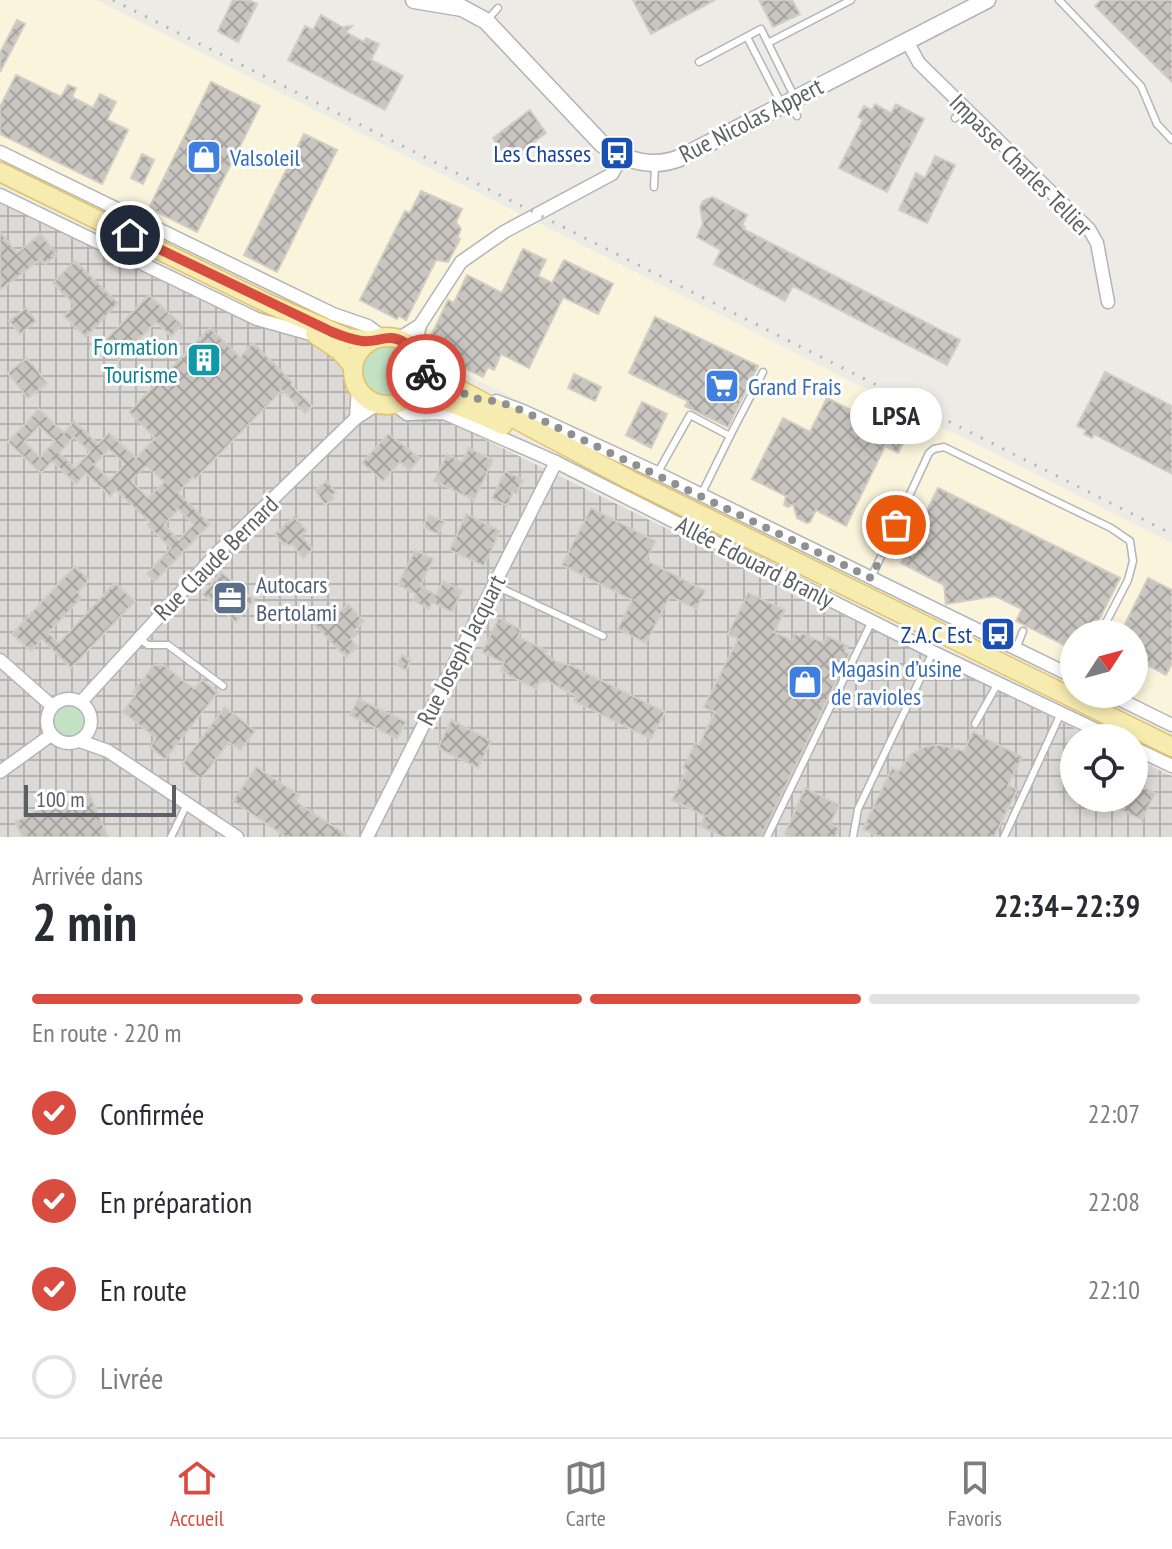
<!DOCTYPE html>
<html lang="fr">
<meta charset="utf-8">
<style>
body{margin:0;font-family:"PT Sans Narrow",sans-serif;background:#f7f7f7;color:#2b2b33;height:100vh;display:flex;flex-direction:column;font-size:30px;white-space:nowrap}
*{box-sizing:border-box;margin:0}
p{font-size:26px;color:#7c7c81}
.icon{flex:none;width:44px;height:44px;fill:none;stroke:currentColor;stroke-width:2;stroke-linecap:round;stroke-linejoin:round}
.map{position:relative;height:837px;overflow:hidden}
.side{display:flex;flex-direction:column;background:#fff;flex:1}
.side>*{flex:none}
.needle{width:52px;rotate:54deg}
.fabs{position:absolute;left:1060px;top:620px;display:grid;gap:16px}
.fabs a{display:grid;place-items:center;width:88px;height:88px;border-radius:50%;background:#fff;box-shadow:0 4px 12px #0003;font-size:40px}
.scale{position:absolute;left:24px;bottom:20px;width:152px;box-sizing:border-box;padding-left:8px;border:4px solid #5c5f63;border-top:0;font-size:22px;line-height:28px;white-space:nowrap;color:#5c5f63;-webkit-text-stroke:6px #fff;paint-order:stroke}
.pin{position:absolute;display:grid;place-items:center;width:68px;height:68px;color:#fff;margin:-34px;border:4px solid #fff;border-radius:50%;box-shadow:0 2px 8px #0007}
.courier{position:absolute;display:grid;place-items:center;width:80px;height:80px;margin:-40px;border:6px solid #d84d40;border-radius:50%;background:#fff;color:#222;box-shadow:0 2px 10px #0007}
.bubble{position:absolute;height:56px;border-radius:28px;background:#fff;box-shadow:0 4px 12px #0003;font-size:26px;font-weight:700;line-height:56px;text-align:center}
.overview em{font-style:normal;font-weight:700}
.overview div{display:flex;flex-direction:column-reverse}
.overview{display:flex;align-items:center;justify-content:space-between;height:136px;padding:0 32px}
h1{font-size:52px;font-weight:700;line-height:60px}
.bar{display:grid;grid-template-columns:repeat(4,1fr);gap:12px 8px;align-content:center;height:96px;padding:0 32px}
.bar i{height:10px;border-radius:6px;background:#e1e1e2}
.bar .on{background:#d84d40}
.bar p{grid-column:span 4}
ol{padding:0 32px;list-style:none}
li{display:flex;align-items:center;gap:24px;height:88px}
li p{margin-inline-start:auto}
li .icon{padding:8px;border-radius:50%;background:#d84d40;color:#fff;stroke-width:4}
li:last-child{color:#7c7c81}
li i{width:44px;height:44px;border:4px solid #e1e1e2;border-radius:50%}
.tabs{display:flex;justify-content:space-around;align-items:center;height:112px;border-top:2px solid #e1e1e2;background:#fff;font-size:22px;color:#7c7c81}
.tabs a{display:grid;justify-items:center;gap:4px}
.tabs .on{color:#d84d40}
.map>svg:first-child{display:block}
</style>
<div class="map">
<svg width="1172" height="837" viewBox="0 0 1172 837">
<defs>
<pattern id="industrial-grid" width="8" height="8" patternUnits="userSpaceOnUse" patternTransform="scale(2)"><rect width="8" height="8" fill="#dcdad7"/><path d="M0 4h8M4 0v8" fill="none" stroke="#b6b4b2"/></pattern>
<pattern id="building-cross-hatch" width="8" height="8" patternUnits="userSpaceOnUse" patternTransform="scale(2)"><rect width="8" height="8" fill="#c9c6c1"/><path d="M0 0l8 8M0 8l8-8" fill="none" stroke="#a6a4a0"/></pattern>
</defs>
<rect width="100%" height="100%" fill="#edebe5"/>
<polygon fill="#faf4dc" points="0,0 97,0 1172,543 1172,721 1116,694 1134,694 1134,634 1074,634 1074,673 426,355 423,350 424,331 406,325 393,328 382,326 330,308 0,148"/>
<polygon fill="url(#industrial-grid)" points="0,200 254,325 311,339 339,358 347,385 356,398 374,410 410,416 433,414 1094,738 1074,738 1074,798 1134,798 1134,758 1172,776 1172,837 0,837"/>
<g fill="#c3e2c4">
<circle cx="387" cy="371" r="26"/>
<circle cx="68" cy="722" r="16"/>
</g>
<g fill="url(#building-cross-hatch)" stroke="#d1cdc3" stroke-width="2" fill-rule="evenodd">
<polygon points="233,0 249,0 257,4 238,42 218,31"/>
<polygon points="633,0 715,0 651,34"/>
<polygon points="759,0 792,0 800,14 773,27"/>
<polygon points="1101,0 1172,0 1172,82 1095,6"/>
<polygon points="321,15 342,27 352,26 346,32 364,42 366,38 379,44 371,60 403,76 385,110 288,60 305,26 313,30"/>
<polygon points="17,20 25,24 0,72 0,53"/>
<polygon points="16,75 61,97 68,85 76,88 72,97 93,108 100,94 116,102 107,120 128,130 102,184 0,134 0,107"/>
<polygon points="211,82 260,106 197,232 149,208"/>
<polygon points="875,104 891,113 896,104 924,119 887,192 839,168 863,120 858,117 864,106 872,110"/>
<polygon points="530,110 546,133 509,160 493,138"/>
<polygon points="304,134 337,150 277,272 244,255"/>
<polygon points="142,154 154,160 143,184 131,178"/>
<polygon points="935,156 955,165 927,223 899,210 916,173 925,178"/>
<polygon points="421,191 462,209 456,222 461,229 457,238 460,239 448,262 436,260 406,320 399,316 397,319 360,300 405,211 410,213"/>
<polygon points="712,197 747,215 742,225 745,227 743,229 960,340 947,365 793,286 785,301 714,264 721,250 697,237 703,224 700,207 703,201"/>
<polygon points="0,232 17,253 41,234 57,255 45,264 41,259 0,290"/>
<polygon points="523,249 546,260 538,276 552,283 564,260 613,284 598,314 563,297 529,368 501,354 494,370 488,367 483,377 430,352 436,341 430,338 448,300 454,303 467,275 502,293"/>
<polygon points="75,261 118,303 86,337 64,316 75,305 53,283"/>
<polygon points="149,295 182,325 171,336 156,322 119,360 102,344"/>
<polygon points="26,308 36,321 20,334 9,321"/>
<polygon points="655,317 758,366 728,427 685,406 688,401 629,373"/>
<path d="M210,328L240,357L253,343L292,382L291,385L312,406L305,413L282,390L195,479L193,477L178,493L210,524L155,581L147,574L171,548L147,525L150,522L116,490L110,496L86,473L76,484L52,461L41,473L8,442L39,409L64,433L74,421L98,444L109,433L136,458L155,438L129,412ZM39,426L55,441L40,457L24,442ZM74,437L90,452L75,468L59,453ZM109,449L125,464L110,480L94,465ZM146,466L164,482L148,498L131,481ZM178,509L194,524L179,540L164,525Z"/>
<polygon points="27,358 47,383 28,398 8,373"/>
<polygon points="1105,372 1172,406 1172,474 1094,434 1092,438 1084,434 1086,430 1077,426"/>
<polygon points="574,374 601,387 595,401 568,388"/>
<polygon points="827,398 906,438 898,453 885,446 846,526 816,510 810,522 807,523 797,518 793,504 788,507 784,505 786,496 752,479 783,418 810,432"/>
<polygon points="642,402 667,414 651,448 626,435"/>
<polygon points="388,434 420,458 410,470 400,462 383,481 362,463"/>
<polygon points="469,448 493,460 474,500 434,481 447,454 462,462"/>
<polygon points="505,471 523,480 516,494 513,492 507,506 492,498"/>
<polygon points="327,481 336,493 332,495 334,498 325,505 315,490"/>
<polygon points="938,488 1120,578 1092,634 1074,634 1074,650 1016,621 1022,609 995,596 946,604 944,585 901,563"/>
<polygon points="591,508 655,541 646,560 705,591 696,609 670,596 646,643 618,629 632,600 562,565"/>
<polygon points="466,514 500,531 484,566 450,550"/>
<polygon points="429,515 444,521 438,534 423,527"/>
<polygon points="294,517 307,531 301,536 313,549 303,558 292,544 289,546 286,543 284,545 275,534"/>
<polygon points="415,550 433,559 420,586 436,595 443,581 462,591 452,612 432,602 429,609 413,600 416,594 398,585"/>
<polygon points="75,566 89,580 78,592 81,598 48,633 59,643 115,583 135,601 71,668 42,639 31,651 12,634"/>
<polygon points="221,572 254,600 236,622 203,595"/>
<polygon points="1148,578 1172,590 1172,663 1166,675 1134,658 1134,634 1120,634"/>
<polygon points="748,593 785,610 774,632 792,641 795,634 800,637 802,633 823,643 827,636 848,646 845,652 849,654 761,837 723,837 700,826 705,816 672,800 687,770 683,768 695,743 699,745 715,712 704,707 738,639 728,634"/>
<polygon points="348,604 364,621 354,631 357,634 351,639 357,647 346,657 312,622 324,611 332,619"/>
<polygon points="499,618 521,630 518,637 547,651 545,654 557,662 570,665 665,712 651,739 574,701 576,696 548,681 539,682 536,689 501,671 504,663 482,652"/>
<polygon points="402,655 411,660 406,670 397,665"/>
<polygon points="162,664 194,689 202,680 218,692 165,759 150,747 156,738 123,712 136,694 133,692 153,666"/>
<polygon points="358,699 406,722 397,739 350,715"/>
<polygon points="225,707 255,731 240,750 229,742 201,779 182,764"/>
<polygon points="451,720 491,741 478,768 438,748"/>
<polygon points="973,732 1022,757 1008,785 1017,790 994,837 880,837 863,829 892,768 899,771 911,754 927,746 940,745 964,751"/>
<polygon points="256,767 299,795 295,801 349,837 286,837 233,801"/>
<polygon points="1134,783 1155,793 1142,820 1112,805 1115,798 1134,798"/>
<polygon points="805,788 839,805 830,824 839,828 835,837 790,837 785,834"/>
<polygon points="67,795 72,804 90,795 108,837 23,837 15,822"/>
</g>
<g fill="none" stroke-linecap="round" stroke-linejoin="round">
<g stroke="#b2b4b8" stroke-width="9">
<g id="lane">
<polyline points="1059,0 1141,86 1157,124 1172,140"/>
<polyline points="486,21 498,8"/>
<polyline points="747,37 782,105"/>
<polyline points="768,43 851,0"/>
<polyline points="699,62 761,29 794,96"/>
<polyline points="791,105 797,116"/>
<polyline points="955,118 966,110"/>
<polyline points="654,187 655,166"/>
<polyline points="730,436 763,372"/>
<polyline points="658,472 690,415 730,436 701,495"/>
<polyline points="871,578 929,453 934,449 944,447 1111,528 1130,541 1133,561 1128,580 1100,634"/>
<polyline points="494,585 603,636"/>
<polyline points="137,637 148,645 168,645 223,686"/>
<polyline points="1016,649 1023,631"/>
<polyline points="975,724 998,683"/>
<polyline points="171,837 187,804"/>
<polyline points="767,837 872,621"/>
<polyline points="853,837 858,809 933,652"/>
<polyline points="1004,837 1061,713"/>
</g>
</g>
<g stroke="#b2b4b8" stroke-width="15">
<g id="street">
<polyline points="907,41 919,63 1089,229 1097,243 1108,302"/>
<polyline points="0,152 333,314 368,326 383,337"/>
<polyline points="0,195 257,319 307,333 312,332"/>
<polyline points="398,339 420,325"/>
<polyline points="414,351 420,325 461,262 504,232 612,174 621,158"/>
<polyline points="496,401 523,411 657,473 1074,677"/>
<polyline points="395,405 407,414 444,413 556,462 933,652 1113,738"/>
<polyline points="356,418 358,388"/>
<polyline points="0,660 52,706"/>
<polyline points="1109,694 1172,725"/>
<circle cx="69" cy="721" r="22"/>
<polyline points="81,702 218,552 356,418 378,404"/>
<polyline points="80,741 108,751 237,837"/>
<polyline points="1134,748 1172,766"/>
<polyline points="0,772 51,735"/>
<polyline points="367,837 556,462"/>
</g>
</g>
<g stroke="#b1b3b8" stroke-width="19">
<path id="secondary" d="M414,0L462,8L486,21L602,144C626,162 655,169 682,157L987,0"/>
</g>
<g stroke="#e3c267" stroke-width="21">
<g id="primary">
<polyline points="0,172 269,304 348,338 370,341"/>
<polyline points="315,334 340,351 353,366"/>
<circle cx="387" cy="371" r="34"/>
<polyline points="421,369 630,480 1172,747"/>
<path d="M411,396C443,397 474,412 503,425"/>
</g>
</g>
<use href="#lane" stroke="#fff" stroke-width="6"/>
<use href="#street" stroke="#fff" stroke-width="12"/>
<use href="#secondary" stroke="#fff" stroke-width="16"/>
<use href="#primary" stroke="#f7ecb0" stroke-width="18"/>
<polyline stroke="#b2b3b3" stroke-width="3" stroke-dasharray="2 10" stroke-linecap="butt" points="113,0 1172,534"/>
</g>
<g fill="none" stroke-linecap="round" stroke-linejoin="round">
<polyline stroke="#8f9090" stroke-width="8" stroke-dasharray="0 14.4" points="426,374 473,398 500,402 523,411 871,578 896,525"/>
<path stroke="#d84d40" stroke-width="10" d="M130,235L332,332C342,336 352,340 362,341C378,343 390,332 405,343C418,351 416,365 426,374"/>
</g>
<defs>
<g id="bus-square" transform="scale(1.8)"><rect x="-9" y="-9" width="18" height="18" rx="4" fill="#1a4fb4" stroke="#fff"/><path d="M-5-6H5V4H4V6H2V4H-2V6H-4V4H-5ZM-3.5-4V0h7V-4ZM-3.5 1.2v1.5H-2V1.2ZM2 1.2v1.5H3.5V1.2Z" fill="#fff"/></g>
<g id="shop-square" transform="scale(1.8)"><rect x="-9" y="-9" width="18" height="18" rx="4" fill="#3f7fe0" stroke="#fff"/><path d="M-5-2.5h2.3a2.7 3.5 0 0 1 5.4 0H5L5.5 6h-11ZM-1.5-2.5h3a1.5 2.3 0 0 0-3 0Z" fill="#fff"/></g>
<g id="building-square" transform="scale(1.8)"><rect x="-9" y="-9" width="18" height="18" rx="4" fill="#0f9aa8" stroke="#fff"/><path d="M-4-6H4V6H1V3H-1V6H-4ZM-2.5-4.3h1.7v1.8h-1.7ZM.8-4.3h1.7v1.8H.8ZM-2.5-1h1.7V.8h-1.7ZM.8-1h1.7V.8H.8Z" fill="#fff"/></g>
<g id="supermarket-square" transform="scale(1.8)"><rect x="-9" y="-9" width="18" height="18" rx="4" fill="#3f7fe0" stroke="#fff"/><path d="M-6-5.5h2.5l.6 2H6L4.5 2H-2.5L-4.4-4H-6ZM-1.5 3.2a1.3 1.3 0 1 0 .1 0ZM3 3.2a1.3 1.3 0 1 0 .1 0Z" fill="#fff"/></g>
<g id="office-square" transform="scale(1.8)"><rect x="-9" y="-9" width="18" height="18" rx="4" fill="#5c6f8a" stroke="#fff"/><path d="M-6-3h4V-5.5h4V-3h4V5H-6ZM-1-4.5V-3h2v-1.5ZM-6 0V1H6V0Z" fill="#fff"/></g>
</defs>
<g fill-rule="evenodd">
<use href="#bus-square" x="617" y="153"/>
<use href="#shop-square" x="204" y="157"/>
<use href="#building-square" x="204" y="360"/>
<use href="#supermarket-square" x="722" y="386"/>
<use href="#office-square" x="230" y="598"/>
<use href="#bus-square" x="998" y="634"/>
<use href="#shop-square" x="805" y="682"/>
</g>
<g text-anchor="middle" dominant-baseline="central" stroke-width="6" stroke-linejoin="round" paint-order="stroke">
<g font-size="24" fill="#5c5f63" stroke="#fff">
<text transform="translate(751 120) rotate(-27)">Rue Nicolas Appert</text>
<text transform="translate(1021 165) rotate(45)">Impasse Charles Tellier</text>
<text transform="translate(216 558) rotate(-45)">Rue Claude Bernard</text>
<text transform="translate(755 562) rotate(27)">Allée Edouard Branly</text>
<text transform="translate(461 650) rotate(-63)">Rue Joseph Jacquart</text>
</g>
<g font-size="24" fill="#164399" stroke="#fff" text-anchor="end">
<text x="591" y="153">Les Chasses</text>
<text x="972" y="634">Z.A.C Est</text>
</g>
<g font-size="24" fill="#366cbe" stroke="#fff" text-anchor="start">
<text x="230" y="157">Valsoleil</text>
<text x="748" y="386">Grand Frais</text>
<text x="831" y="668">Magasin d’usine<tspan x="831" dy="28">de ravioles</tspan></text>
</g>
<g font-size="24" fill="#0d838f" stroke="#fff" text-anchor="end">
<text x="178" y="346">Formation<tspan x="178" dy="28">Tourisme</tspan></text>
</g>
<g font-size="24" fill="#4e5e75" stroke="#fff" text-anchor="start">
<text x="256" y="584">Autocars<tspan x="256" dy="28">Bertolami</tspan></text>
</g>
</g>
</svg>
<div class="fabs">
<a><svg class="needle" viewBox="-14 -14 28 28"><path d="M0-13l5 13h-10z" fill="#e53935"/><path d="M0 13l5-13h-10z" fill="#7c7c81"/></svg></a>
<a><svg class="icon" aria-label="locate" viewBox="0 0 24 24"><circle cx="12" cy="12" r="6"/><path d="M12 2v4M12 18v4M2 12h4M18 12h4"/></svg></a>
</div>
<div class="scale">100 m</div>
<div class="pin" style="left:896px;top:525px;background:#ea580c"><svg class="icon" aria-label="bag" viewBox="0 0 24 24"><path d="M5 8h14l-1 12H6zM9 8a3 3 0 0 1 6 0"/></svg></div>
<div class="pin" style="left:130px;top:235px;background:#1f2937"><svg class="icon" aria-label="home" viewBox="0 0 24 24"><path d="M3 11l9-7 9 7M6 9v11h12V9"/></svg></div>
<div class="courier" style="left:426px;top:374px"><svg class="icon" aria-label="bike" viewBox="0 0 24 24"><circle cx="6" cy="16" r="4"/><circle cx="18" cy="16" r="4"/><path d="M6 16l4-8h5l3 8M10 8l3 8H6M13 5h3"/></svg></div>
<div class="bubble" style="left:850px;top:388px;width:92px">LPSA</div>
</div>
<section class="side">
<div class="overview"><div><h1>2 min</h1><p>Arrivée dans</p></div><em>22:34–22:39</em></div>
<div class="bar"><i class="on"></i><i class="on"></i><i class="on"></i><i></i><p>En route · 220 m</p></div>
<ol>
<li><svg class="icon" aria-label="check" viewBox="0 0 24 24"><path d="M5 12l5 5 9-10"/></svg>Confirmée<p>22:07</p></li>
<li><svg class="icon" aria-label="check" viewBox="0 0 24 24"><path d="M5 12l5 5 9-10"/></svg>En préparation<p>22:08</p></li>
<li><svg class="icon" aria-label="check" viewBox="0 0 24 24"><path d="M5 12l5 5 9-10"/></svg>En route<p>22:10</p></li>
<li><i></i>Livrée</li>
</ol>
</section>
<nav class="tabs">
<a class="on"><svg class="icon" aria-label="home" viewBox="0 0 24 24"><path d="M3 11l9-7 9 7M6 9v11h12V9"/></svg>Accueil</a>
<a><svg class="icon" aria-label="map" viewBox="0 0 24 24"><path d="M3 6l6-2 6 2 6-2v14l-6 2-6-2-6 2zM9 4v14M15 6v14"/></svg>Carte</a>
<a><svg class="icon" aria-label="saved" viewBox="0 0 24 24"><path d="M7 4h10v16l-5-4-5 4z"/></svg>Favoris</a>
</nav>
